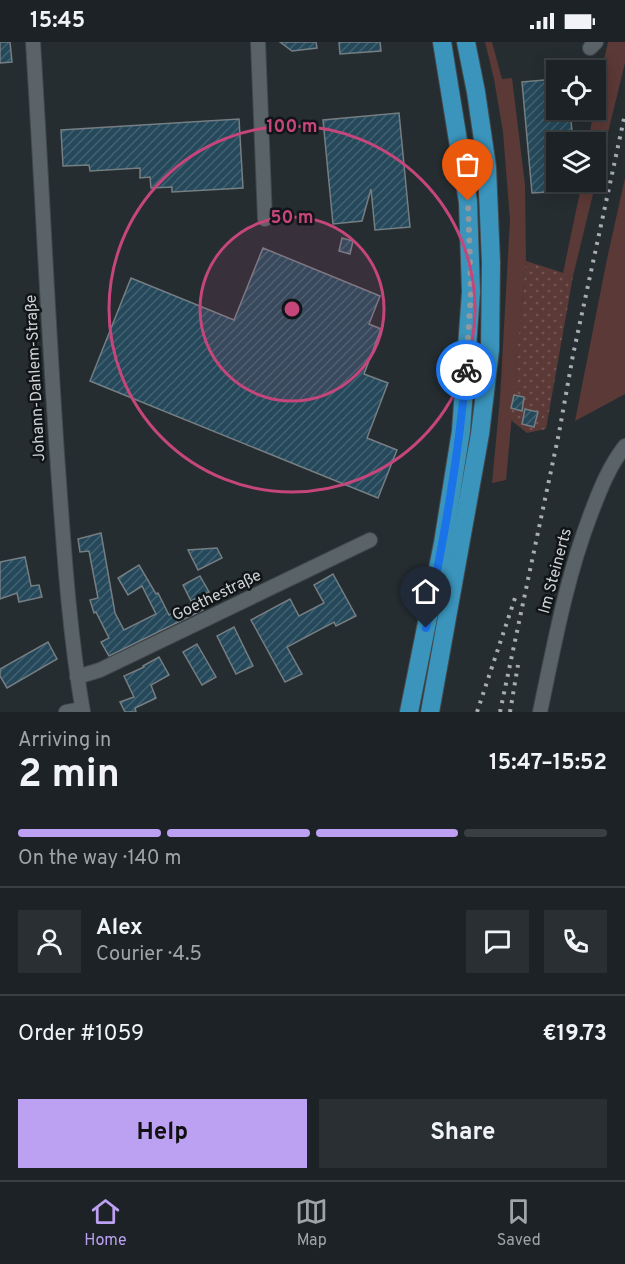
<!DOCTYPE html>
<meta charset="utf-8">
<style>
body{margin:0;font-family:Overpass,sans-serif;background:#292f32;color:#f1f3f6;height:100vh;display:flex;flex-direction:column;font-size:22px;white-space:nowrap}
*{box-sizing:border-box;margin:0}
p{font-size:20px;color:#a0a4a7}
.icon{flex:none;width:33px;height:33px;fill:none;stroke:currentColor;stroke-width:2;stroke-linecap:round;stroke-linejoin:round}
.map{position:relative;height:670px;overflow:hidden}
.drawer{display:flex;flex-direction:column;background:#1c2225;flex:1}
.drawer>*{flex:none}
.controls{position:absolute;left:546px;top:18px;display:grid;gap:12px}
.controls a{display:grid;place-items:center;width:60px;height:60px;border-radius:0px;background:#1c2225;box-shadow:0 3px 15px #0003,0 0 0 2px #3a3f42;font-size:30px}
.pin{position:absolute;display:grid;place-items:center;width:51px;height:51px;color:#fff;margin:-62px -26px;border-radius:50% 50% 50% 0;rotate:-45deg;box-shadow:0 0 6px #0007}
.pin .icon{rotate:45deg}
.courier{position:absolute;display:grid;place-items:center;width:60px;height:60px;margin:-30px;border:4px solid #1a73e8;border-radius:50%;background:#fff;color:#222;box-shadow:0 2px 8px #0007}
.head em{font-style:normal;font-weight:700}
.head div{display:flex;flex-direction:column-reverse}
.head{display:flex;align-items:center;justify-content:space-between;height:102px;padding:0 18px}
h1{font-size:39px;font-weight:700;line-height:45px}
.bar{display:grid;grid-template-columns:repeat(4,1fr);gap:9px 6px;align-content:center;height:72px;padding:0 18px}
.bar i{height:8px;border-radius:4px;background:#3a3f42}
.bar .on{background:#bca0f2}
.bar p{grid-column:span 4}
.line{display:flex;align-items:center;gap:15px;padding:0 18px;border-top:2px solid #3a3f42}
.line div{flex:1}
.round{display:grid;place-items:center;flex:none;width:63px;height:63px;border-radius:0px;background:#292f32}
.action{display:flex;gap:12px;margin-top:auto;padding:12px 18px}
.action a{flex:1;height:69px;border-radius:0px;background:#bca0f2;color:#111;font-size:24px;font-weight:700;line-height:69px;text-align:center}
.action a+a{background:#292f32;color:#f1f3f6}
.status{display:flex;justify-content:space-between;align-items:center;height:42px;padding:0 30px;background:#1c2225;direction:ltr}
.status svg{height:16px;fill:currentColor}
.tabs{display:flex;justify-content:space-around;align-items:center;height:84px;border-top:2px solid #3a3f42;background:#1c2225;font-size:16px;color:#a0a4a7}
.tabs a{display:grid;justify-items:center;gap:3px}
.tabs .on{color:#bca0f2}
.map>svg:first-child{display:block}
</style>
<div class="status"><b>15:45</b><svg viewBox="0 0 49 12"><path d="M0 12V9h3v3zM5 12V6h3v6zM10 12V3h3v9zM15 12V0h3v12zM26 1h20v11H26zM47 4h2v5h-2z"/></svg></div>
<div class="map">
<svg width="625" height="670" viewBox="0 0 625 670">
<defs>
<pattern id="garden-dots" width="8" height="8" patternUnits="userSpaceOnUse" patternTransform="scale(1.5)"><rect width="8" height="8" fill="#5b3936"/><path d="M2 2h.1M6 6h.1" fill="none" stroke="#715552" stroke-width="1.8" stroke-linecap="round"/></pattern>
<pattern id="building-hatch" width="6" height="6" patternUnits="userSpaceOnUse" patternTransform="scale(1.5)"><rect width="6" height="6" fill="#25495a"/><path d="M-1 1l2-2M0 6l6-6M5 7l2-2" fill="none" stroke="#436271"/></pattern>
</defs>
<rect width="100%" height="100%" fill="#252d31"/>
<g fill="#5b3936">
<polygon points="485,0 492,0 502,37 512,36 525,143 526,219 506,438 492,441 500,356 510,178 503,90 494,37"/>
<polygon points="608,0 625,0 625,21 573,234 563,231 582,140 596,140 596,100 588,100 599,40"/>
<polygon points="625,136 625,352 575,379 607,217"/>
</g>
<polygon fill="url(#garden-dots)" points="526,219 573,234 546,387 527,391 511,378"/>
<g fill="url(#building-hatch)" stroke="#757e83" stroke-width="1.5">
<polygon points="0,0 10,0 12,20 0,21"/>
<polygon points="280,0 316,0 317,6 292,9"/>
<polygon points="339,0 380,0 381,9 340,12"/>
<polygon points="556,37 556,68 570,68 573,100 556,100 556,134 549,150 532,151 522,40"/>
<polygon points="399,71 410,185 375,188 371,147 362,179 333,182 323,78"/>
<polygon points="239,77 243,146 172,150 172,145 151,146 150,135 140,136 140,126 90,129 89,123 63,124 61,88"/>
<polygon points="342,196 353,199 350,212 339,209"/>
<polygon points="263,206 380,254 369,282 381,287 364,332 388,341 367,396 397,408 378,456 90,339 131,236 234,278"/>
<polygon points="514,353 524,355 522,369 511,366"/>
<polygon points="525,367 538,370 534,385 522,382"/>
<polygon points="101,491 115,571 124,588 156,572 142,544 128,553 118,536 139,523 156,552 158,551 169,573 198,558 203,568 109,614 101,600 109,596 96,570 94,571 90,558 98,556 89,509 80,510 78,497"/>
<polygon points="217,506 222,516 198,528 188,508"/>
<polygon points="25,515 31,544 39,543 42,555 19,560 17,551 0,557 0,520"/>
<polygon points="333,532 356,574 336,584 334,580 287,605 302,632 285,640 251,578 290,557 299,574 324,561 314,543"/>
<polygon points="200,534 209,550 191,559 183,543"/>
<polygon points="234,585 253,624 236,632 217,594"/>
<polygon points="48,600 57,617 7,646 0,634 0,627"/>
<polygon points="197,602 216,635 202,643 183,610"/>
<polygon points="159,615 169,633 151,643 156,656 135,666 136,670 125,670 120,660 134,655 124,634 144,625 143,624"/>
</g>
<g fill="none" stroke-linecap="round" stroke-linejoin="round">
<g stroke="#434a4e" stroke-width="16">
<g id="minor">
<path d="M33,0C42,142 48,284 58,426C64,508 69,589 83,670"/>
<polyline points="258,0 265,177"/>
<polyline points="590,6 596,0"/>
<polyline points="77,635 100,628 370,498"/>
<polyline points="66,670 82,667"/>
<path d="M540,670C554,604 566,537 590,474C599,450 609,424 625,404"/>
</g>
</g>
<g stroke="#434a4e" stroke-width="20">
<g id="highway">
<polyline points="409,670 443,501 461,389 471,250 468,160 442,0"/>
<polyline points="430,670 480,392 490,308 491,221 487,125 476,50 466,0"/>
</g>
</g>
<use href="#minor" stroke="#5a6368" stroke-width="14"/>
<use href="#highway" stroke="#3a94bc" stroke-width="18"/>
<g stroke="#a7adb0" stroke-width="4" stroke-dasharray="3 6" stroke-linecap="butt">
<polyline points="477,670 515,556"/>
<polyline points="500,670 559,391 573,313 625,72"/>
<polyline points="510,670 518,623"/>
</g>
</g>
<g fill="none" stroke-linecap="round" stroke-linejoin="round">
<polyline stroke="#92989c" stroke-width="6" stroke-dasharray="0 10.8" points="466,328 471,250 468,159"/>
<path stroke="#1a73e8" stroke-width="8" d="M426,586C443,500 459,415 466,328"/>
</g>
<circle cx="292" cy="267" r="92" fill="#c5467a" fill-opacity=".12"/>
<g fill="none" stroke="#c5467a" stroke-width="3">
<circle cx="292" cy="267" r="92"/>
<circle cx="292" cy="267" r="183"/>
</g>
<g text-anchor="middle" dominant-baseline="central" stroke-width="5" stroke-linejoin="round" paint-order="stroke">
<g font-size="16" fill="#cdd2d5" stroke="#111517">
<text transform="translate(36 336) rotate(-93)">Johann-Dahlem-Straße</text>
<text transform="translate(556 529) rotate(-75)">Im Steinerts</text>
<text transform="translate(217 554) rotate(-26)">Goethestraße</text>
</g>
</g>
<circle cx="292" cy="267" r="9" fill="#c5467a" stroke="#111517" stroke-width="3"/>
<g font-size="18" text-anchor="middle" font-weight="bold" fill="#c5467a" stroke="#111517" stroke-width="5" stroke-linejoin="round" paint-order="stroke">
<text x="292" y="90">100 m</text>
<text x="292" y="181">50 m</text>
</g>
</svg>
<div class="controls">
<a><svg class="icon" aria-label="locate" viewBox="0 0 24 24"><circle cx="12" cy="12" r="6"/><path d="M12 2v4M12 18v4M2 12h4M18 12h4"/></svg></a>
<a><svg class="icon" aria-label="layers" viewBox="0 0 24 24"><path d="M12 4l9 5-9 5-9-5zM3 14l9 5 9-5"/></svg></a>
</div>
<div class="pin" style="left:468px;top:159px;background:#ea580c"><svg class="icon" aria-label="bag" viewBox="0 0 24 24"><path d="M5 8h14l-1 12H6zM9 8a3 3 0 0 1 6 0"/></svg></div>
<div class="pin" style="left:426px;top:586px;background:#1f2937"><svg class="icon" aria-label="home" viewBox="0 0 24 24"><path d="M3 11l9-7 9 7M6 9v11h12V9"/></svg></div>
<div class="courier" style="left:466px;top:328px"><svg class="icon" aria-label="bike" viewBox="0 0 24 24"><circle cx="6" cy="16" r="4"/><circle cx="18" cy="16" r="4"/><path d="M6 16l4-8h5l3 8M10 8l3 8H6M13 5h3"/></svg></div>
</div>
<section class="drawer">
<div class="head"><div><h1>2 min</h1><p>Arriving in</p></div><em>15:47–15:52</em></div>
<div class="bar"><i class="on"></i><i class="on"></i><i class="on"></i><i></i><p>On the way · 140 m</p></div>
<div class="line" style="height:108px"><a class="round"><svg class="icon" aria-label="person" viewBox="0 0 24 24"><circle cx="12" cy="8" r="4"/><path d="M4 21q1-7 8-7t8 7"/></svg></a><div><b>Alex</b><p>Courier · 4.5</p></div><a class="round"><svg class="icon" aria-label="chat" viewBox="0 0 24 24"><path d="M4 5h16v11H9l-5 4z"/></svg></a><a class="round"><svg class="icon" aria-label="phone" viewBox="0 0 24 24"><path d="M5 4h4l2 5-3 2q2 4 5 5l2-3 5 2v4C11 20 4 13 5 4z"/></svg></a></div>
<div class="line" style="height:78px"><div>Order #1059</div><b>€19.73</b></div>
<div class="action"><a>Help</a><a>Share</a></div>
</section>
<nav class="tabs">
<a class="on"><svg class="icon" aria-label="home" viewBox="0 0 24 24"><path d="M3 11l9-7 9 7M6 9v11h12V9"/></svg>Home</a>
<a><svg class="icon" aria-label="map" viewBox="0 0 24 24"><path d="M3 6l6-2 6 2 6-2v14l-6 2-6-2-6 2zM9 4v14M15 6v14"/></svg>Map</a>
<a><svg class="icon" aria-label="saved" viewBox="0 0 24 24"><path d="M7 4h10v16l-5-4-5 4z"/></svg>Saved</a>
</nav>
